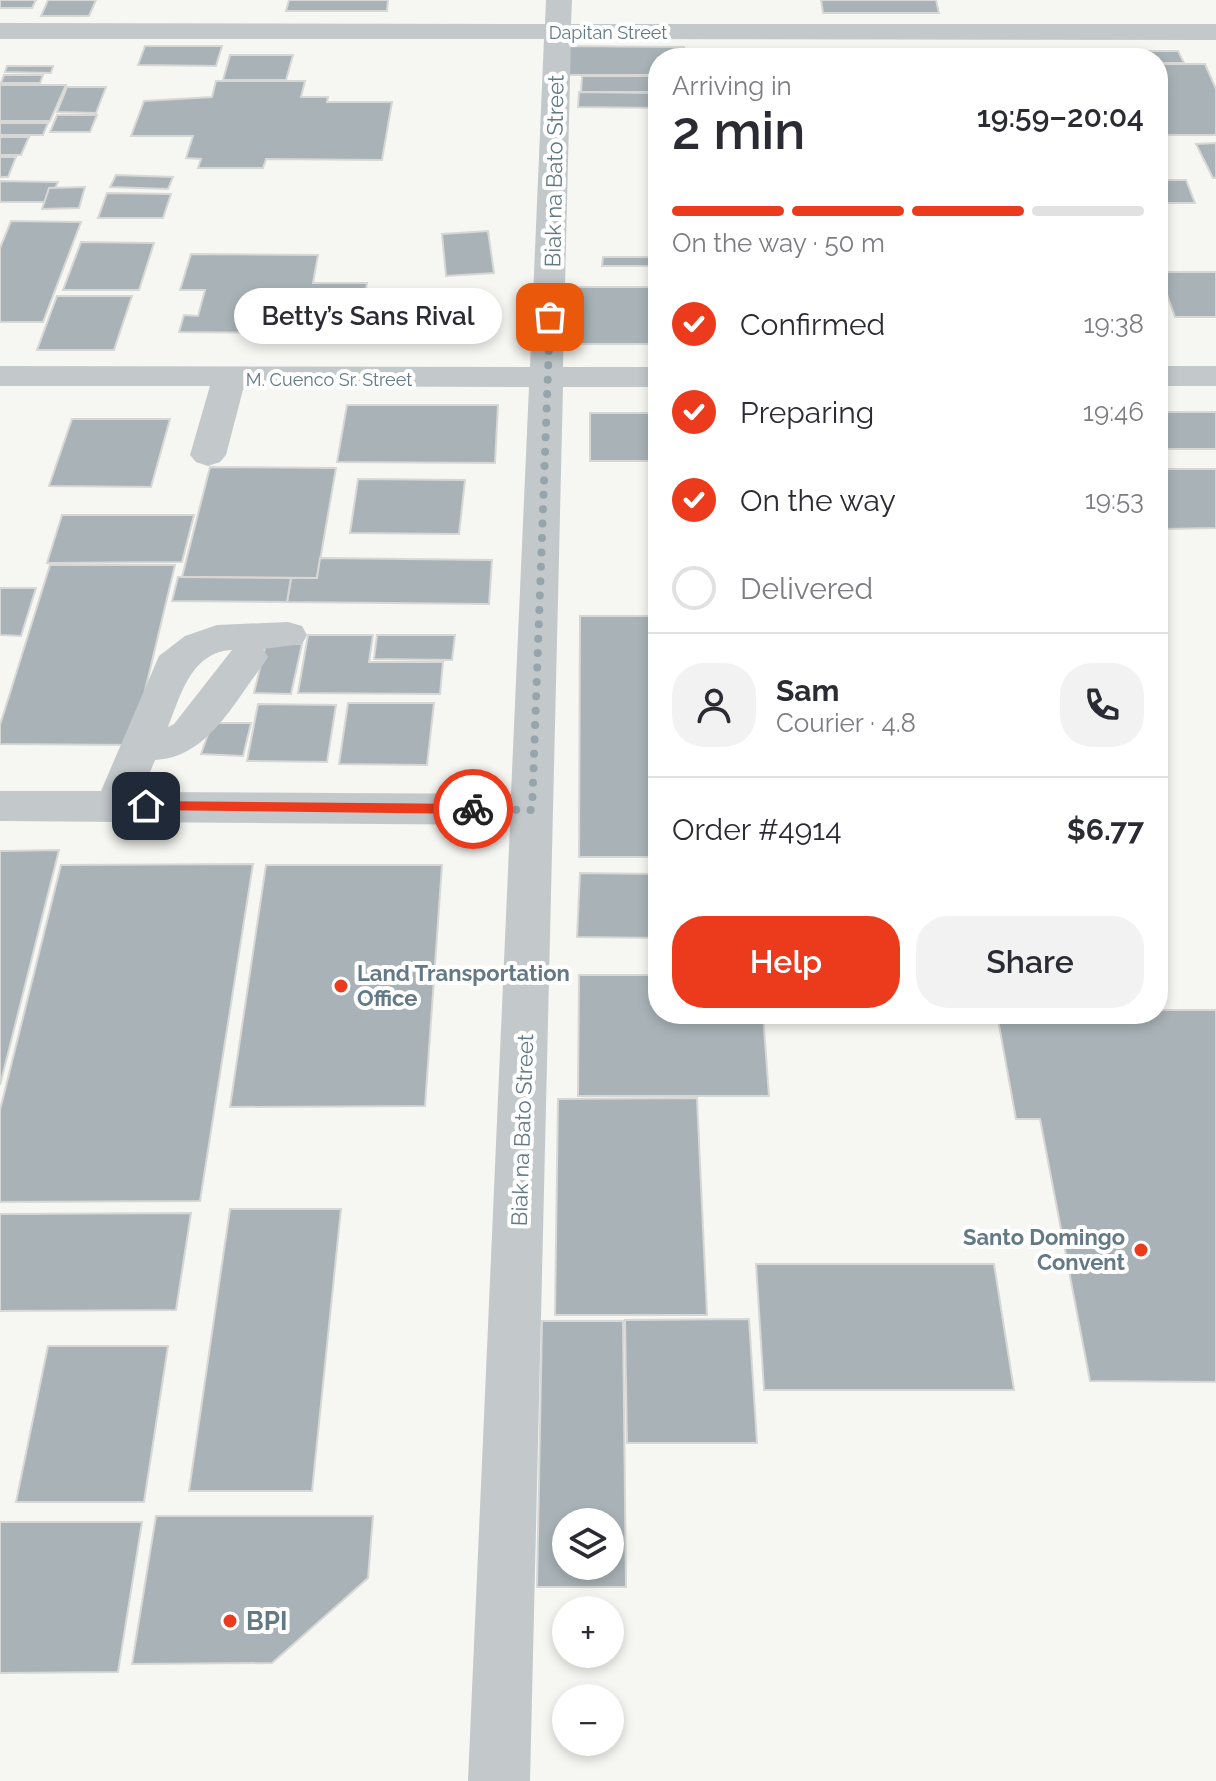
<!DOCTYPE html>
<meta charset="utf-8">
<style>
body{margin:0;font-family:Raleway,sans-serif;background:#f2f2f3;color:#2b2b33;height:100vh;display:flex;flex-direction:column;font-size:30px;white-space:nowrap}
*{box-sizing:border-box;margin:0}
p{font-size:26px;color:#7c7c81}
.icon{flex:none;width:44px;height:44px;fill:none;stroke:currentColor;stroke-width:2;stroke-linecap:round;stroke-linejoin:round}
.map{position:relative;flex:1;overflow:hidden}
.drawer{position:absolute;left:648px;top:48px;width:520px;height:976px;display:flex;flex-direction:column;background:#fff;border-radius:32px;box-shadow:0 4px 12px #0003}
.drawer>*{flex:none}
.controls{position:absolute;left:552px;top:1508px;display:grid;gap:16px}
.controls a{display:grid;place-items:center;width:72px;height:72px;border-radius:50%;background:#fff;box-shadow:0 4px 12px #0003;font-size:40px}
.pin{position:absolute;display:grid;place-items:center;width:68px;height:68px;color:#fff;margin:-34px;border-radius:16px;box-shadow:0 4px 12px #0006}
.courier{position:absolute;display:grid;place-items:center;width:80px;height:80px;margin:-40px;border:6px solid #ec3a1c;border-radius:50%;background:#fff;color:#222;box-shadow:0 2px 10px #0007}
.bubble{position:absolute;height:56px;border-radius:28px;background:#fff;box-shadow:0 4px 12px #0003;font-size:26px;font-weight:600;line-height:56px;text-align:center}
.overview em{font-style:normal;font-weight:600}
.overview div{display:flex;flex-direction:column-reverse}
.overview{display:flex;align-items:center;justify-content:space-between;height:136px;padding:0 24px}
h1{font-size:52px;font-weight:600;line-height:60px}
.bar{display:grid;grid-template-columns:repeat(4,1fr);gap:12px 8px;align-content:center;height:96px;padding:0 24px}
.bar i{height:10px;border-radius:6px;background:#e1e1e2}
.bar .active{background:#ec3a1c}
.bar p{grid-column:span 4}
.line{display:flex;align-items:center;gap:20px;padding:0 24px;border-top:2px solid #e1e1e2}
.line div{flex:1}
.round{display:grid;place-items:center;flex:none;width:84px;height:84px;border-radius:32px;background:#f2f2f3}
ol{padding:0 24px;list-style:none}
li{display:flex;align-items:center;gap:24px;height:88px}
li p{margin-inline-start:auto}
li .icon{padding:8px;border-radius:50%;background:#ec3a1c;color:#fff;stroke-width:4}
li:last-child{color:#7c7c81}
li i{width:44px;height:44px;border:4px solid #e1e1e2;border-radius:50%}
.button{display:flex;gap:16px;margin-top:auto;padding:16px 24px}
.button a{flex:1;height:92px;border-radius:32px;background:#ec3a1c;color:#fff;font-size:32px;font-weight:600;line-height:92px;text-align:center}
.button a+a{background:#f2f2f3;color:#2b2b33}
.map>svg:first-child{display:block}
</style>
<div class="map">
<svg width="1216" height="1781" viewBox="0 0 1216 1781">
<rect width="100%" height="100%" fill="#f6f6f2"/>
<g fill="#a9b3b7" stroke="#d7d7d5" stroke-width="2" fill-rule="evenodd">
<polygon points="0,0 36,0 32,8 0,8"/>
<polygon points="48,0 96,0 89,16 41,16"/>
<polygon points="289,0 388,0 387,11 286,11"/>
<polygon points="821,0 936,0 939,13 823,13"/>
<polygon points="145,46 222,46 216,66 138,65"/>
<polygon points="561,46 684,47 685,58 658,58 658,75 560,75"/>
<polygon points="687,50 749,50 750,58 688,58"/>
<polygon points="942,51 990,51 992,58 944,58"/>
<polygon points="1137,51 1178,51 1184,63 1158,63 1158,58 1140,58"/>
<polygon points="906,52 907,58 819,58 818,53"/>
<polygon points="1015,53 1063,53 1065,58 1017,58"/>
<polygon points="230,55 293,55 286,80 223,80"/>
<polygon points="1158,64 1205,64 1216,89 1216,135 1158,135"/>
<polygon points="7,66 53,66 51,73 5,72"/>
<polygon points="4,75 43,75 40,83 1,83"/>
<polygon points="582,76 658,76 658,92 581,92"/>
<polygon points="216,81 305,81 301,97 328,97 327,102 392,102 382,160 266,159 263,168 198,168 201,159 186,158 193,136 131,136 144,101 212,97"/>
<polygon points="0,85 66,85 50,121 0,121"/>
<polygon points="67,87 106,87 96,113 57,112"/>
<polygon points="579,92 658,93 658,108 578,107"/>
<polygon points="57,115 97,115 90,132 50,132"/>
<polygon points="0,123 48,123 43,135 0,135"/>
<polygon points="0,137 29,137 21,155 0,155"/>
<polygon points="1216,143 1216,178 1213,178 1196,144"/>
<polygon points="0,157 16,157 8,177 0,177"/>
<polygon points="116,175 173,177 168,189 110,187"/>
<polygon points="1158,180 1186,180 1195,203 1158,203"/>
<polygon points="0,181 58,182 49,202 0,202"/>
<polygon points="85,187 79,208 42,209 49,188"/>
<polygon points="107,193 171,194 163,218 98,218"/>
<polygon points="11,221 81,222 43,322 0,322 0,248"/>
<polygon points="488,231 494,273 446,276 442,234"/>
<polygon points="81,242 154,243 139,290 63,290"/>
<polygon points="191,254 318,255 313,283 367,283 358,334 179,332 184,315 198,316 205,290 180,290"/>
<polygon points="603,257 658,257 658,266 602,266"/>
<polygon points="1159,272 1216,272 1216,317 1175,317"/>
<polygon points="562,287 651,287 652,298 658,298 658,344 561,344"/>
<polygon points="57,296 132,296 114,350 37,350"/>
<polygon points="347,405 498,405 495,463 337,462"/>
<rect x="1158" y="412" width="58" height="37"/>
<rect x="590" y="413" width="68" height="48"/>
<polygon points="72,419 170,419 151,487 49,486"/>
<polygon points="210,467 336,468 317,578 182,577"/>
<polygon points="1158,469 1216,469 1216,528 1164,529 1158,511"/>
<polygon points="358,479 465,480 459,534 350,533"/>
<polygon points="62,515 194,515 182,562 47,563"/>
<polygon points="320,558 492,560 489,604 287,602 291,578 317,578"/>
<polygon points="50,565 175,565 132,745 0,744 0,725"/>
<polygon points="178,577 182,577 291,578 287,602 172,601"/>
<polygon points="0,588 36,588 21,636 0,635"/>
<polygon points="580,616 658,616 658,857 579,857"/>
<polygon points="308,635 373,635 369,662 443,662 440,694 298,693"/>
<polygon points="377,635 455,635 452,660 374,659"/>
<polygon points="266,643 302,644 291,694 254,693"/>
<polygon points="348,703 434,703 427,765 339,764"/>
<polygon points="258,704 336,705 327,762 247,761"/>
<polygon points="212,723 251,723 243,756 201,754"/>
<polygon points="59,850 0,1085 0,851"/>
<polygon points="253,864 200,1201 0,1202 0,1110 61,865"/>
<polygon points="266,865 442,865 425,1106 230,1107"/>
<polygon points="580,873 658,874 658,938 577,937"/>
<polygon points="579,975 658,975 658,1014 763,1014 769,1096 578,1096"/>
<polygon points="1158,1010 1216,1010 1216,1382 1090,1381 1040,1119 1016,1119 997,1014 1158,1014"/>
<polygon points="697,1098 707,1315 555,1315 558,1099"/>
<polygon points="230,1209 341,1209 312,1491 189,1491"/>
<polygon points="191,1213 176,1310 0,1311 0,1214"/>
<polygon points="756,1264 994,1264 1014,1390 764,1390"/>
<polygon points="749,1319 757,1443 627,1443 625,1320"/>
<path d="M542,1321H623L626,1587H537ZM566,1522H610V1566H566Z"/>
<polygon points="48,1346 168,1346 144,1502 16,1502"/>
<polygon points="156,1516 373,1516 368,1578 272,1663 132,1664"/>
<polygon points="0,1522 142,1522 118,1672 0,1673"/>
</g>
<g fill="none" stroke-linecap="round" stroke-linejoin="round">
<g fill="#c3c8ca" fill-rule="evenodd">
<path d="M546,0H572L571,24H1216V40L571,39L563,367H658V387H563L530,1781H468L510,825L0,821V791H101L159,656L185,636L217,625L288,622L302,626L307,635L302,644L263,649L268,657L262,666C233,704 207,758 155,760L142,792L511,794L529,387L244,386L226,455L220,462L208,466L196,462L190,455L210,386H0V366L530,367L544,39H0V23L545,24ZM232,650L174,724L168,727C181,695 191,652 232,650Z"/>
<rect x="1158" y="366" width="58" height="20"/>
</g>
</g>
<polygon fill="#ec3a1c" points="146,801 473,804 479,809 473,814 146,810 140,806"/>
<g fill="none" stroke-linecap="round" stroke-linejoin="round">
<polyline stroke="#96a5ab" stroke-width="8" stroke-dasharray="0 14.4" points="473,809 532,810 550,317"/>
</g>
<g fill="#ec3a1c" stroke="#fff" stroke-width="3">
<circle cx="341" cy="986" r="8"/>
<circle cx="1141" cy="1250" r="8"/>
<circle cx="230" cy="1621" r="8"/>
</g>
<g text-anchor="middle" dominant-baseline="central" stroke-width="8" stroke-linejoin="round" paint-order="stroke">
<g font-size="18" fill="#637985" stroke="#fff">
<text x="608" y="32">Dapitan Street</text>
<text x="329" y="379">M. Cuenco Sr. Street</text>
</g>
<g font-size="22" fill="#637985" stroke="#fff">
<text transform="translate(554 171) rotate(-89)">Biak na Bato Street</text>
<text transform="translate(522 1130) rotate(-88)">Biak na Bato Street</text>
</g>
<g font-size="22" font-weight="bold" fill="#637985" stroke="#fff" text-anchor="start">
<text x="357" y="973">Land Transportation<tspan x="357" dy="25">Office</tspan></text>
<text x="1125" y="1237" text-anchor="end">Santo Domingo<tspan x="1125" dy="25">Convent</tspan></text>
</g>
<g font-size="26" font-weight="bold" fill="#637985" stroke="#fff" text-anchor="start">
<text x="246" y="1621">BPI</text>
</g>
</g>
</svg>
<div class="controls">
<a><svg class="icon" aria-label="layers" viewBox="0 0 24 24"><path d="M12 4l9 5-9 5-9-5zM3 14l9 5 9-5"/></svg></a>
<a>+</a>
<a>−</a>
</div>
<div class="pin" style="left:550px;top:317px;background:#ea580c"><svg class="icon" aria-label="bag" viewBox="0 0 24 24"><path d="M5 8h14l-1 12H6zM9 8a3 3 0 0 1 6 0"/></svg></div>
<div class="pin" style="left:146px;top:806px;background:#1f2937"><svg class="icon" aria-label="home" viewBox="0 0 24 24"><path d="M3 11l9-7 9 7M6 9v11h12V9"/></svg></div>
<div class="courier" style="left:473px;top:809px"><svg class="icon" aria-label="bike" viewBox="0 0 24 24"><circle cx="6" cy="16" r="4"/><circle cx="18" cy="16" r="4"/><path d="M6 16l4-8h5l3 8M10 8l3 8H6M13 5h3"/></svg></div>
<div class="bubble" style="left:234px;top:288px;width:268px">Betty’s Sans Rival</div>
<section class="drawer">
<div class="overview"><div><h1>2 min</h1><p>Arriving in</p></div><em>19:59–20:04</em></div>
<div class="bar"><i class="active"></i><i class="active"></i><i class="active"></i><i></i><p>On the way · 50 m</p></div>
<ol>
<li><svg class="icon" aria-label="check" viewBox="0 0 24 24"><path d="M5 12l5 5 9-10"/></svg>Confirmed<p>19:38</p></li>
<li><svg class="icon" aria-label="check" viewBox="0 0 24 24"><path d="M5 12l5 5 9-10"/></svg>Preparing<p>19:46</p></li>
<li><svg class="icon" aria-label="check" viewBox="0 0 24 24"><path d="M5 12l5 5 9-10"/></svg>On the way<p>19:53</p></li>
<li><i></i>Delivered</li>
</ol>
<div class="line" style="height:144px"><a class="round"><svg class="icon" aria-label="person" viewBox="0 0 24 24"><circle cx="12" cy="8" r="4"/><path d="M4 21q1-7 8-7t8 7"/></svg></a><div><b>Sam</b><p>Courier · 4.8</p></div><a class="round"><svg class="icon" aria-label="phone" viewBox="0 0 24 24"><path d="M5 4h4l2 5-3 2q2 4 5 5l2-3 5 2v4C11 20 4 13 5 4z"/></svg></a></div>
<div class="line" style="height:104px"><div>Order #4914</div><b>$6.77</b></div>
<div class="button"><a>Help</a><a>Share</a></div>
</section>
</div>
